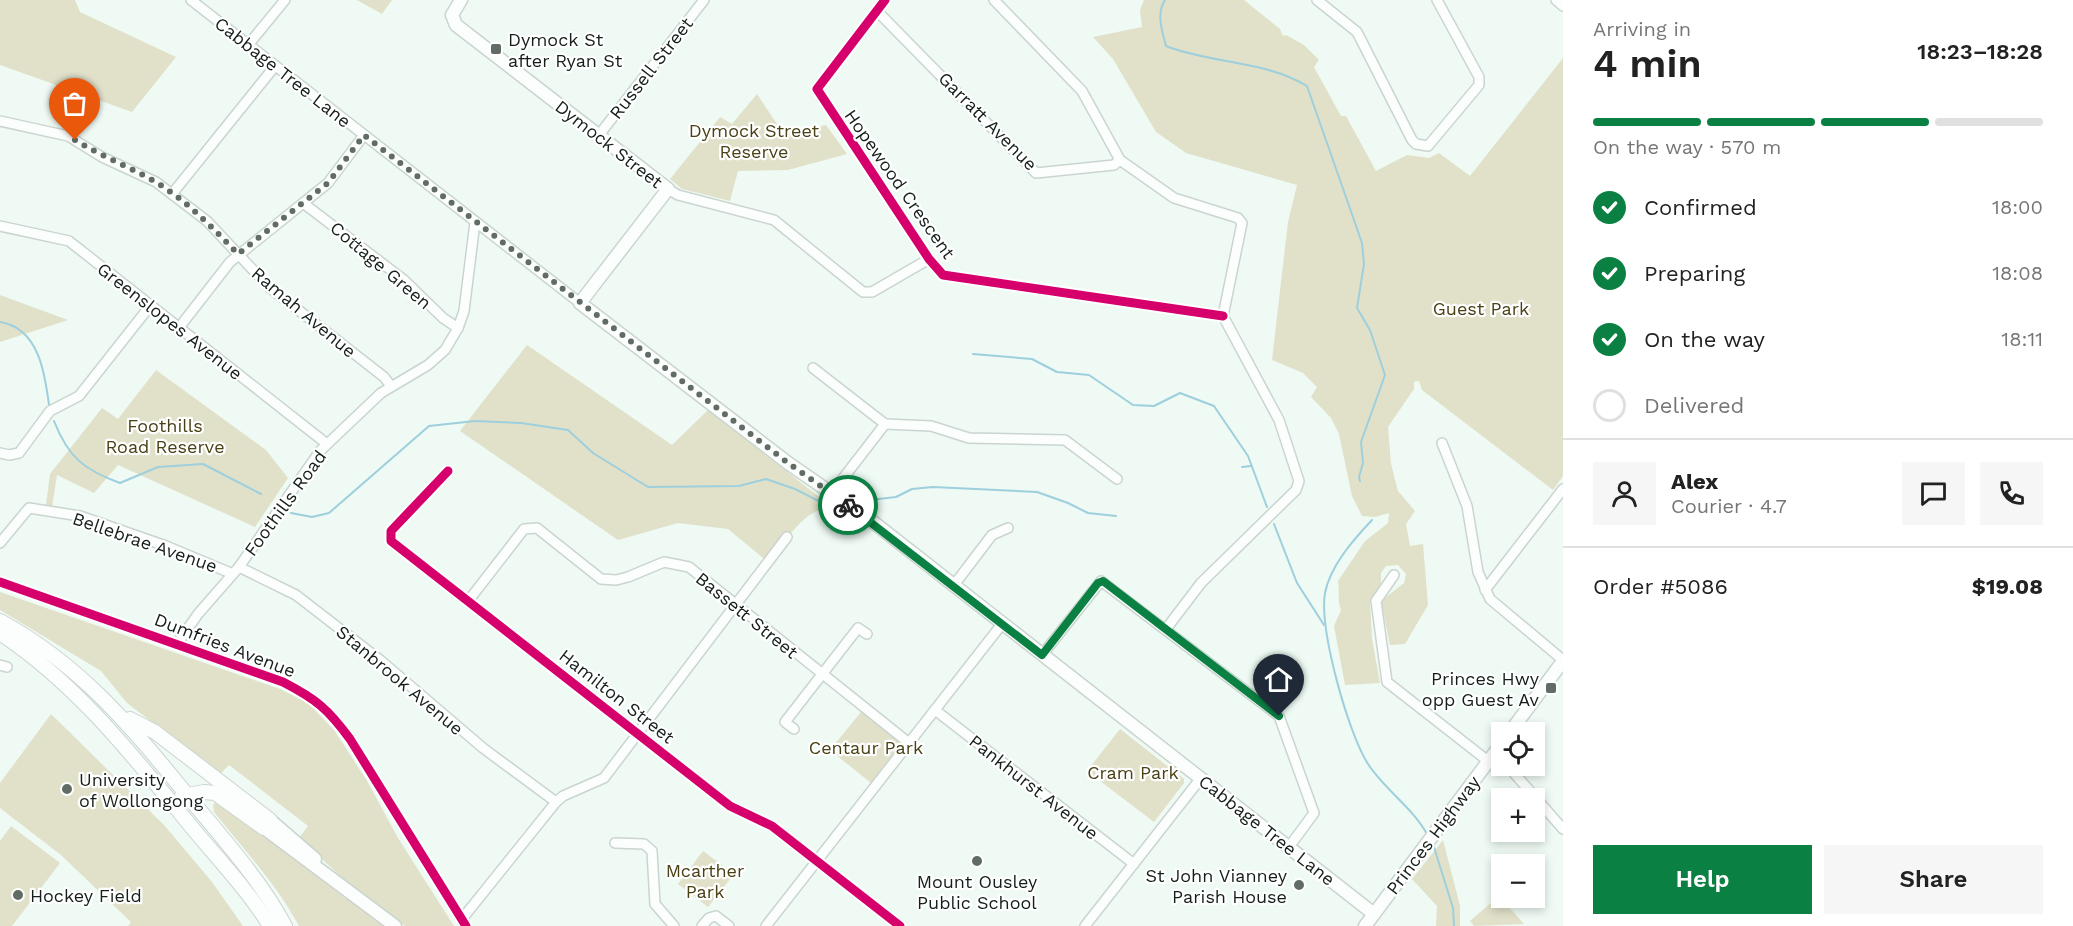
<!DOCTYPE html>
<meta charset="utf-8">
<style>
body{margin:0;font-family:"Work Sans",sans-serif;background:#f6f6f6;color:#222;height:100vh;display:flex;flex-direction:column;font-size:22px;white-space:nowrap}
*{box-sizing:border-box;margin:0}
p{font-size:20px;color:#767676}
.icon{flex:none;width:33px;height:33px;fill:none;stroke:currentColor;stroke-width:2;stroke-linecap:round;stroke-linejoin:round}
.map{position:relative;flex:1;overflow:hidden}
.side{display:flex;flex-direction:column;background:#fff;width:510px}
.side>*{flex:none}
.tools{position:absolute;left:1491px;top:722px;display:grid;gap:12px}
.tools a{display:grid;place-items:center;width:54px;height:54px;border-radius:0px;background:#fff;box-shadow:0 3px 9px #0003;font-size:30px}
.pin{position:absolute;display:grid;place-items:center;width:51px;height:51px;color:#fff;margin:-62px -26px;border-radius:50% 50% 50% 0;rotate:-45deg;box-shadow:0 0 6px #0007}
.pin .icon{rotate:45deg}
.courier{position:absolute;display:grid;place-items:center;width:60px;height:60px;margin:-30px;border:4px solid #0b8043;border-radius:50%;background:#fff;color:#222;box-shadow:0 2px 8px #0007}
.summary em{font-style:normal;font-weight:600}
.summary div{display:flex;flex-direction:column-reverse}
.summary{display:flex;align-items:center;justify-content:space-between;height:102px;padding:0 30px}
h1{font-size:39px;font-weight:600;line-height:45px}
.bar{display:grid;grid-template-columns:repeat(4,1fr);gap:9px 6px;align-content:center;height:72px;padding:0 30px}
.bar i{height:8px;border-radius:4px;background:#e0e0e0}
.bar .current{background:#0b8043}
.bar p{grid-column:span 4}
.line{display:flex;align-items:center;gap:15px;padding:0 30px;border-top:2px solid #e0e0e0}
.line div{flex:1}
.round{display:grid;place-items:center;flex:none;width:63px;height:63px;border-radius:0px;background:#f6f6f6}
ol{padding:0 30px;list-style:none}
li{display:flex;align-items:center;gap:18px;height:66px}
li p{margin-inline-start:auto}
li .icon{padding:6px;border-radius:50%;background:#0b8043;color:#fff;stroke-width:4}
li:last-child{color:#767676}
li i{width:33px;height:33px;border:3px solid #e0e0e0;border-radius:50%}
.action{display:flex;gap:12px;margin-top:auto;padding:12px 30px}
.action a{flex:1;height:69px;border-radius:0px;background:#0b8043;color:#fff;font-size:24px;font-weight:600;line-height:69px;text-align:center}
.action a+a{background:#f6f6f6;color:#222}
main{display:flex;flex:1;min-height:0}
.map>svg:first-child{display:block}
</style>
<main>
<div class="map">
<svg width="1563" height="926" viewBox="0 0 1563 926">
<rect width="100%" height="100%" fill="#eefaf3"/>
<g fill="#e1e1ca">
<polygon points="0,0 75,0 80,12 176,57 132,112 0,65"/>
<polygon points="357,0 392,0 382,14"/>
<path d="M1144,0H1244L1280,29L1283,36L1286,35L1304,45L1319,60L1314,67L1341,116H1346L1376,171L1407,155L1429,158L1439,153L1470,176L1563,58V476L1553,490L1422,390L1419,381L1414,382V389L1388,427L1391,464L1398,491L1415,511L1406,524L1410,546L1423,544L1428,605L1405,644L1390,645L1381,601L1404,583L1406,574L1398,565L1386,566L1381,573V583L1370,601L1372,639L1380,683L1345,685L1334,626L1341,610C1337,600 1340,592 1338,581L1365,541L1388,523L1389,513L1375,517L1362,516L1352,496L1339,434L1331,418L1311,397L1317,387L1303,373L1272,360L1288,222L1297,185L1186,153L1156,132L1113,59L1093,37L1142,27L1140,10Z"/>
<polygon points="757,94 783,133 826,125 847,154 788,170 738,171 730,201 682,189 670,179 720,117 732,124"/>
<polygon points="0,295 68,320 0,342"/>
<path d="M527,345L672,445L708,410L827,503L824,509C805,510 780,547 768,562L728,529L678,523L618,540L460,431Z"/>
<polygon points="156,370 266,450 288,478 255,527 118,465 94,493 57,475 52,507 46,505 50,474 102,408 118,419"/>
<polygon points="0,592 280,689 308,703 334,730 366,779 398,838 454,926 405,926 349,884 299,838 308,826 229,765 220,774 127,703 101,671 0,610"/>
<polygon points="861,712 898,740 899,746 871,783 830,750"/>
<polygon points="51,714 164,825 212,882 243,926 128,926 131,922 61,855 0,808 0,783"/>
<polygon points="1120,729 1184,779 1184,783 1154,822 1087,771"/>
<path d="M216,803L228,807L346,899L357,901L389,926H299C276,883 244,850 214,812L213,804Z"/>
<polygon points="11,826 60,863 12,926 0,926 0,841"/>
<polygon points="1443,840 1460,906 1460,926 1436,926 1437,906 1412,879"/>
<polygon points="703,851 734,874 708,907 678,884"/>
<polygon points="1499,896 1524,924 1474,926 1470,921"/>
</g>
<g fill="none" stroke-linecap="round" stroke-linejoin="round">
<g stroke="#9ecfdd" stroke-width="2">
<path d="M1165,0C1156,14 1162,31 1166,46C1212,64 1264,60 1307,86L1362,243L1364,264L1357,308L1370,330L1385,375L1361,442L1363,463L1359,477L1360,481"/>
<path d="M0,322C39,328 45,374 49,405"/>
<polyline points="973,354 1032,359 1057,372 1089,375 1133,405 1154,406 1180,393 1214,406 1248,456 1267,507"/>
<path d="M54,421C68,457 84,470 120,483L158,467L203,464L261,494"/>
<polyline points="1242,467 1251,466"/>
<polyline points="870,500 896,497 912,489 933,487 1037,492 1068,503 1088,513 1116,516"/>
<polyline points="291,513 312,517 329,513 429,426 475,421 521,423 568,430 593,453 648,487 739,486 766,479 795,489 838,511"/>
<path d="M1372,520C1354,539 1330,566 1325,593C1319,629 1348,733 1368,764C1385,790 1412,807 1427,834"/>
<polyline points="1274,524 1297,583 1324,625"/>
<polyline points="1433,844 1453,908 1454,926"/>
</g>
<g stroke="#cad5cf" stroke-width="12">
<g id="minor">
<polyline points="191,0 580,303"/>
<polyline points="885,0 817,89 929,259 943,275 1223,316"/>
<polyline points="994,0 1082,91 1120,160 1174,198 1238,218 1242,223 1223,316"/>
<polyline points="1317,0 1357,32 1412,140 1416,144 1428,146 1479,85 1479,77 1437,0"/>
<polyline points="1556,0 1563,6"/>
<polyline points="877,11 1036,173 1114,165 1120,160"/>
<polyline points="248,45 285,0"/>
<polyline points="0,121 68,136 102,157 156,182 207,221 269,287 384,377 391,386"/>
<polyline points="599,135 704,0"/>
<polyline points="668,189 678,195 774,220 863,292 872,292 929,259"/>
<polyline points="172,194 275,66"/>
<polyline points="303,203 404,280 443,318 458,328"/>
<polyline points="0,226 69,241 327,444"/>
<polyline points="178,329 230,262 328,183 364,135"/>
<polyline points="813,368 885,424 831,494"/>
<polyline points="885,424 931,426 969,438 1065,440 1117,479"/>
<polyline points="1442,443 1467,506 1478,572 1490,599 1563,660"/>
<polyline points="0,453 9,455 19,453 50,411 79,396 150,306"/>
<polyline points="448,471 391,531 391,541 730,806 772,826 900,926"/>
<polyline points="0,543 29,508 80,516 166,546 233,574"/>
<polyline points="239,567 296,595 380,660 483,748 556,802"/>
<polyline points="1394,575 1376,601 1387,682 1488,761"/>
<path d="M0,582L283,682C316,699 328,709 350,739L466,926"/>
<polyline points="954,585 992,535 1008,528"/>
<polyline points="1485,590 1563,489"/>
<polyline points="469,600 524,529 537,528 601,579 616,580 628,577 664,562 689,567 909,743"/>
<polyline points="1166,629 1201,583 1296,490 1299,481 1279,420 1223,316"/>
<polyline points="177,644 198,614 239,567 320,451 381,393 428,365 445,350 458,328 464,311 475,222"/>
<polyline points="1042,655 1101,581 1279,716 1314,813 1289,847"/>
<polyline points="0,665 7,667"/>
<polyline points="935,710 1134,864"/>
<polyline points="794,729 785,722 858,628 867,634"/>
<polyline points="1507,765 1563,829"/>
<polyline points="615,843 644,844 652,851 655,904 674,926"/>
<polyline points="462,919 556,802 563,796 604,778 787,537"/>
<polyline points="702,926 709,918 716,916 729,926"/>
<polyline points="766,926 1002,624"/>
<polyline points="1085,926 1201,778"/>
</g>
</g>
<g stroke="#cad5cf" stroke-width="15">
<g id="major">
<polyline points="461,0 452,15 456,25 668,189 580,303 788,463 873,522 1374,914"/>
<polyline points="1510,732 1563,661"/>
<polyline points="270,820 315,859"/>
<polyline points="264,828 395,926"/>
<polyline points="1365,926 1502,743"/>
</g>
</g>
<g stroke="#cad5cf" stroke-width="16">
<g id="highway">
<path d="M0,621C84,667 133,729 192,801C225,841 261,881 285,926"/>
<path d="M0,633C77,684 132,755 190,825C217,858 248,890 270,926"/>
<polyline points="130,719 155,732 270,820"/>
<polyline points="182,796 204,792 215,793 264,828"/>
</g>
</g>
<use href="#minor" stroke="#fcfefd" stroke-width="9"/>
<use href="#major" stroke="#fcfefd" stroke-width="12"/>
<use href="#highway" stroke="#fcfefd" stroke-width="14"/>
<g stroke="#fff" stroke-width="13">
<g id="cycleway">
<polyline points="885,0 817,89 929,259 943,275 1223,316"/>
<polyline points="448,471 391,531 391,541 730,806 772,826 900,926"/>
<path d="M0,582L283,682C316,699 328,709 350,739L466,926"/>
</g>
</g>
<use href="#cycleway" stroke="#d6006c" stroke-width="9"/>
</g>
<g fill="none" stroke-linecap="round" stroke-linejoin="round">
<path stroke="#616c65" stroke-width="6" stroke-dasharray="0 10.8" d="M75,140C101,156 128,166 154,181C186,200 212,227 238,254L328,183L364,135L788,463L848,505"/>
<polyline stroke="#0b8043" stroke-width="8" points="848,505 1042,655 1098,583 1103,581 1279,716"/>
</g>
<g fill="#616c65" stroke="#fff" stroke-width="2">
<rect x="490" y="43" width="12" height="12" rx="3"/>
<rect x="1545" y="682" width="12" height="12" rx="3"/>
<circle cx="67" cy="789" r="6"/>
<circle cx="977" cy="861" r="6"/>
<circle cx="1299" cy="885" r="6"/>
<circle cx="18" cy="895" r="6"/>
</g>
<g text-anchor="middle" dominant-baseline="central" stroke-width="4.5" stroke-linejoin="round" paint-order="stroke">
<g font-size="18" fill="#151f19" stroke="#fff" text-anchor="start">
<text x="508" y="39">Dymock St<tspan x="508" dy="21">after Ryan St</tspan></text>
<text x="1539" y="678" text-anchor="end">Princes Hwy<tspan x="1539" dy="21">opp Guest Av</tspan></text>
<text x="79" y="779">University<tspan x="79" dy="21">of Wollongong</tspan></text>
<text x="1287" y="875" text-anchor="end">St John Vianney<tspan x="1287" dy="21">Parish House</tspan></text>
<text x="977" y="881" text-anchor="middle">Mount Ousley<tspan x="977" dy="21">Public School</tspan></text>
<text x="30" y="895">Hockey Field</text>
</g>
<g font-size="18" fill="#151f19" stroke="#fff">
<text transform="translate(651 68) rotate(-52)">Russell Street</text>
<text transform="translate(283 72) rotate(38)">Cabbage Tree Lane</text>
<text transform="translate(988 121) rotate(45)">Garratt Avenue</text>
<text transform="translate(609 144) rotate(38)">Dymock Street</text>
<text transform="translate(900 184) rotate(55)">Hopewood Crescent</text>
<text transform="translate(381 265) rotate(40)">Cottage Green</text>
<text transform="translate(304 312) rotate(40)">Ramah Avenue</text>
<text transform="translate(170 321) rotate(38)">Greenslopes Avenue</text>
<text transform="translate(285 503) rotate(-54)">Foothills Road</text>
<text transform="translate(145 542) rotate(19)">Bellebrae Avenue</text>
<text transform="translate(747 615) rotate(39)">Bassett Street</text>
<text transform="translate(225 645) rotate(21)">Dumfries Avenue</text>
<text transform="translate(400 680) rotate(40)">Stanbrook Avenue</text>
<text transform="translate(617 696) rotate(38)">Hamilton Street</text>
<text transform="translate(1034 787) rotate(38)">Pankhurst Avenue</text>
<text transform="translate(1267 830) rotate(38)">Cabbage Tree Lane</text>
<text transform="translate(1433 835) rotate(-53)">Princes Highway</text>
</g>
<g font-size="18" fill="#4a4015" stroke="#fff">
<text x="754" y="130">Dymock Street<tspan x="754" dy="21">Reserve</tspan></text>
<text x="1481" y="308">Guest Park</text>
<text x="165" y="425">Foothills<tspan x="165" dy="21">Road Reserve</tspan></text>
<text x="866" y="747">Centaur Park</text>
<text x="1133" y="772">Cram Park</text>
<text x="705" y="870">Mcarther<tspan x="705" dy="21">Park</tspan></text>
</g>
</g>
</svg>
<div class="tools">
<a><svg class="icon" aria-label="locate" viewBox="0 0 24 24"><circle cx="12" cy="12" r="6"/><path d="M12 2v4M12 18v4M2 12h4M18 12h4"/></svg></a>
<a>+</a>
<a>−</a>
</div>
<div class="pin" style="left:75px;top:140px;background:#ea580c"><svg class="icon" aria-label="bag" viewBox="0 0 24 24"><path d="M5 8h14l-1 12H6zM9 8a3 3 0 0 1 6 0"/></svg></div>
<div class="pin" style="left:1279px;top:716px;background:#1f2937"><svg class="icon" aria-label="home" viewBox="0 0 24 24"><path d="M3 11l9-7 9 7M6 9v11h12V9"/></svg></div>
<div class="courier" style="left:848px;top:505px"><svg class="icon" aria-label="bike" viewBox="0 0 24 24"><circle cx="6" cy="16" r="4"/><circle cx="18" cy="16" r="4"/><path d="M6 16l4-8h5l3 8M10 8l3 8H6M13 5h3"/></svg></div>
</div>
<section class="side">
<div class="summary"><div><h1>4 min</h1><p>Arriving in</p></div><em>18:23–18:28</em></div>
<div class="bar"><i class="current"></i><i class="current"></i><i class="current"></i><i></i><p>On the way · 570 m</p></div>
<ol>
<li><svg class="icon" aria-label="check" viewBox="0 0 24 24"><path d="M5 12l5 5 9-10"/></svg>Confirmed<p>18:00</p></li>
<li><svg class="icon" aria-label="check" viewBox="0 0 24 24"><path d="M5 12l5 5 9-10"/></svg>Preparing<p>18:08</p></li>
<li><svg class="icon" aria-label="check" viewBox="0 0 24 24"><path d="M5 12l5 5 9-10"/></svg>On the way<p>18:11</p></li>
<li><i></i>Delivered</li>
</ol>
<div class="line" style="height:108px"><a class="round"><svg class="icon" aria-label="person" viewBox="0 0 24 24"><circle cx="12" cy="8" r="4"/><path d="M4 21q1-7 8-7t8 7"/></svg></a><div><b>Alex</b><p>Courier · 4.7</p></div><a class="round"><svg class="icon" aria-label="chat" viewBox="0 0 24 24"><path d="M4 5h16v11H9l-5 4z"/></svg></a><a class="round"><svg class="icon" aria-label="phone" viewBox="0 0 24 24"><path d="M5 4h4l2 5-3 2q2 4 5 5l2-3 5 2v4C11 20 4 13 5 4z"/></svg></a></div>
<div class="line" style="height:78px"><div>Order #5086</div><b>$19.08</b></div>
<div class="action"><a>Help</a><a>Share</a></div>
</section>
</main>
